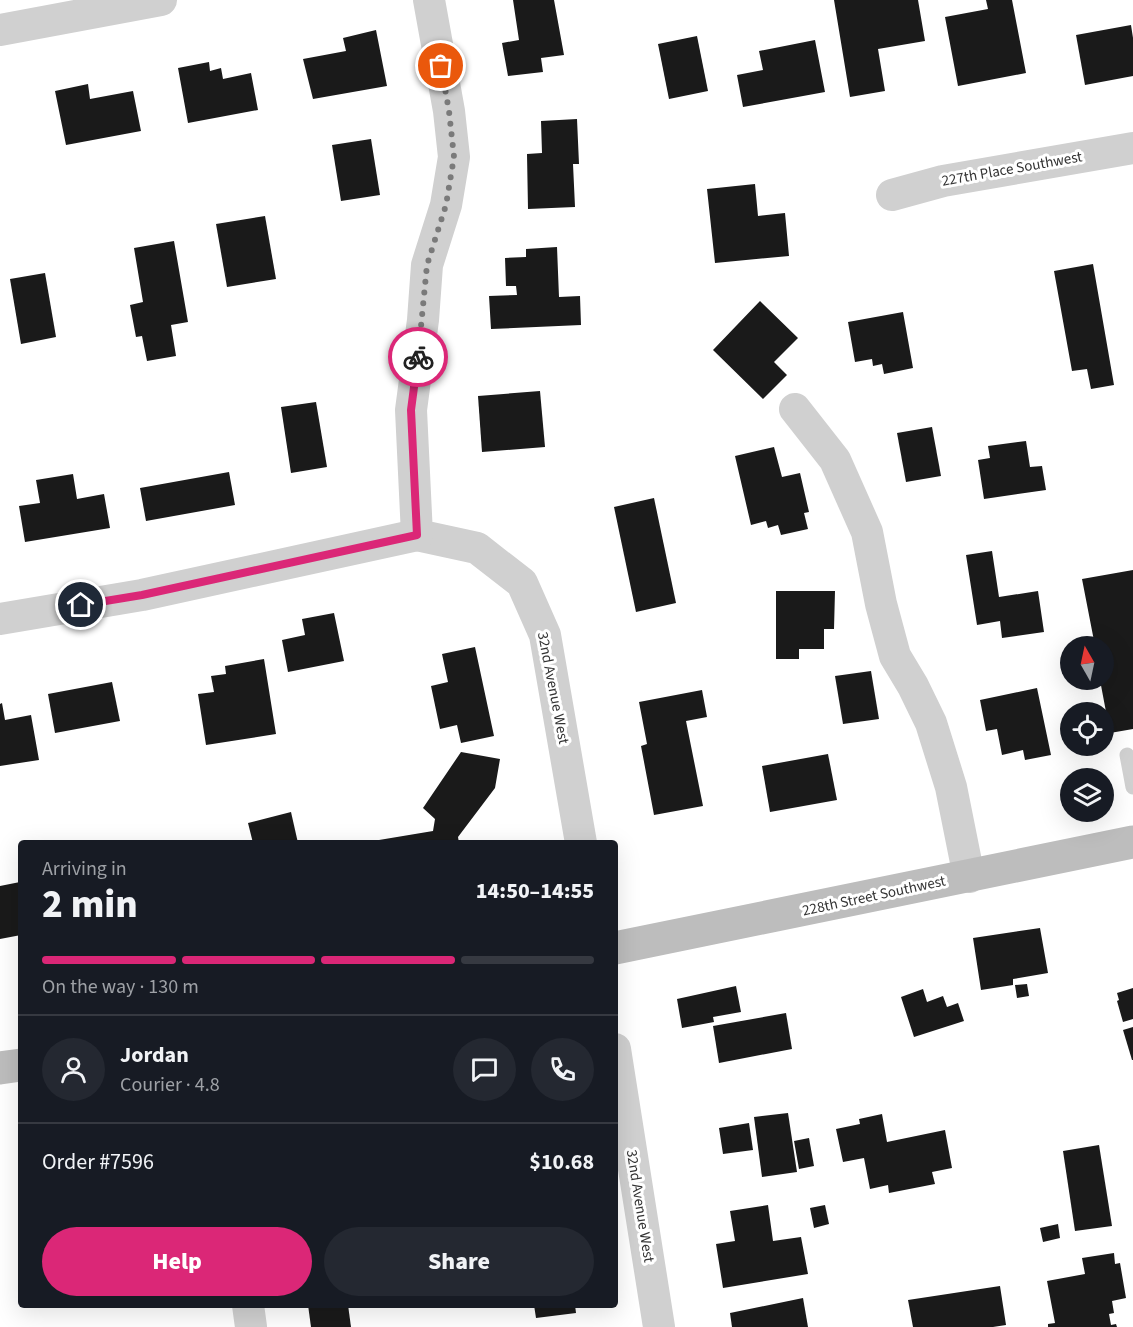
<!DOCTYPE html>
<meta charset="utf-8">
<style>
body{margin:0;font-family:"Source Sans 3",sans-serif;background:#242831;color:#f1f3f6;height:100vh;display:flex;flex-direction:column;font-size:22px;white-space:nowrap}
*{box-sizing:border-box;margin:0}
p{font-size:20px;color:#9ea1a6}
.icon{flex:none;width:33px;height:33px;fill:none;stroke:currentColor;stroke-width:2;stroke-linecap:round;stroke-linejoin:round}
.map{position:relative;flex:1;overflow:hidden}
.details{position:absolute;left:18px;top:840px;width:600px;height:468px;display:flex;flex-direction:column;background:#171b24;border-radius:6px;box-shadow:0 6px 24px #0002}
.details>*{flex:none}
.needle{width:39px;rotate:351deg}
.controls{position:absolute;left:1060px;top:636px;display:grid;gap:12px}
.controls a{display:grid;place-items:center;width:54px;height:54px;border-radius:50%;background:#171b24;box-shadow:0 6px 24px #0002;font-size:30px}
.pin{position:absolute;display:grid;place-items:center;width:51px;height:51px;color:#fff;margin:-26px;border:3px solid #fff;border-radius:50%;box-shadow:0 2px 6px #0007}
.courier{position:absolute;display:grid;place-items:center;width:60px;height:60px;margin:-30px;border:4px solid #db2777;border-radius:50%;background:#fff;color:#222;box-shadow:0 2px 8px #0007}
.overview em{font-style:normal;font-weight:800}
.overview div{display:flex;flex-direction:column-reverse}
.overview{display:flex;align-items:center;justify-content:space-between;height:102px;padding:0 24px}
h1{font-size:39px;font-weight:800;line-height:45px}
.bar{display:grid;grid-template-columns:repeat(4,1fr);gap:9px 6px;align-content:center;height:72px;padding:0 24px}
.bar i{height:8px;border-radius:4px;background:#363941}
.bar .active{background:#db2777}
.bar p{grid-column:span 4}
.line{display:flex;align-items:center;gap:15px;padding:0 24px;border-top:2px solid #363941}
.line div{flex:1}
.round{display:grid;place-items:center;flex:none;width:63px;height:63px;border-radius:32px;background:#242831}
.action{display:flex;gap:12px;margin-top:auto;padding:12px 24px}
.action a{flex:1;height:69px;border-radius:36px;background:#db2777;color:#fff;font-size:24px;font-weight:800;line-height:69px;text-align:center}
.action a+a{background:#242831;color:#f1f3f6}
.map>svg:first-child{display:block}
</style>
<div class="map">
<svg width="1133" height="1327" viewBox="0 0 1133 1327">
<rect width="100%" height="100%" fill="#fff"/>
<g fill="#1a1a1a">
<polygon points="513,0 554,0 564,55 541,58 543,72 508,76 502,43 519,40"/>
<polygon points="834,0 918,0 925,41 878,49 885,91 850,97"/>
<polygon points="986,0 1012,0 1026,73 958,86 945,17 988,9"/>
<polygon points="1131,25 1133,38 1133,76 1085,85 1076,35"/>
<polygon points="376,30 387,86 313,99 303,59 346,51 343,38"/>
<polygon points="697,36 708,91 669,99 658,44"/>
<polygon points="815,40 825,92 743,107 737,75 763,70 759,51"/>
<polygon points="209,62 210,71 221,68 223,79 251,73 258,110 188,123 178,68"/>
<polygon points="88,84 90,99 133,91 141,131 66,145 55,91"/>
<polygon points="577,119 579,164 573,164 575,207 528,209 527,154 542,153 541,121"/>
<polygon points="371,139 380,195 341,201 332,145"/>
<polygon points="755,184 758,216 785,213 789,256 715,263 707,189"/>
<polygon points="265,216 276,279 227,287 216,224"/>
<polygon points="174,241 188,322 171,325 176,356 147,361 142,336 136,337 130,305 143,302 134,248"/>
<polygon points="557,247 559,297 580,296 581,325 491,329 489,296 517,295 516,286 506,286 505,258 526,257 526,249"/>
<polygon points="1093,264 1114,385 1091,389 1087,369 1072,371 1054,271"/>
<polygon points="45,273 56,337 21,344 10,279"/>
<polygon points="760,301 798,338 774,362 787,375 763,399 713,350"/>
<polygon points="903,312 913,368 884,374 882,364 873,366 872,359 855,362 848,322"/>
<polygon points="540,391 545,447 482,452 478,396"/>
<polygon points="316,402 327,467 291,473 281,407"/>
<polygon points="932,427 941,476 906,482 897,433"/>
<polygon points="1026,441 1030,467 1042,466 1046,490 984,499 978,460 990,458 988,446"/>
<polygon points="774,447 782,477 800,473 809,512 804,513 808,529 781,535 778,525 768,528 766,521 751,525 735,456"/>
<polygon points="229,472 235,505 146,521 140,488"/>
<polygon points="73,474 77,499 104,494 110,528 25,542 19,506 40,503 36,480"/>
<polygon points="654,498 676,603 636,612 614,507"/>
<polygon points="992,551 999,597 1038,591 1044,632 1002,638 1000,621 977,625 966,555"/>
<polygon points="1133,570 1133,729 1110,733 1100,680 1104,680 1104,646 1095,646 1082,579"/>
<polygon points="776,591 835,591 834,629 824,629 824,649 799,649 799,659 776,659"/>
<polygon points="334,613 344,661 288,672 282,640 305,635 302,619"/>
<polygon points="475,647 494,736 461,743 457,725 440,729 431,686 448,682 442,654"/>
<polygon points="264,659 276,734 206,745 198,694 214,692 211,676 226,674 225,666"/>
<polygon points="871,671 879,719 843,724 835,676"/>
<polygon points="112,682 120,721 55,733 48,694"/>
<polygon points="1037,688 1051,755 1025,760 1023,750 1002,755 997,729 986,731 980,700"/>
<polygon points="702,690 707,717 686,721 703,806 654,815 641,746 647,744 639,702"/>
<polygon points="2,703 5,720 31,715 39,760 0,766 0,704"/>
<polygon points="461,752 500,759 495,788 458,837 459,843 379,843 379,840 433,831 435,819 423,808"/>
<polygon points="828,754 837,800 770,812 762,766"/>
<polygon points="291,812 298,843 253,843 248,823"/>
<polygon points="20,882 21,935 0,939 0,886"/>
<polygon points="1040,928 1048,973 1013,979 1013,985 981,990 973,938"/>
<polygon points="1027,984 1029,996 1017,998 1015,985"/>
<polygon points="736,986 741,1012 713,1017 714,1022 682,1028 677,999"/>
<polygon points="1133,988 1133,1019 1123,1022 1117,1001 1119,1000 1117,993"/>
<polygon points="923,989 927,1002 943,996 947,1007 958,1003 964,1021 914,1037 901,997"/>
<polygon points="786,1013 792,1049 719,1063 713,1026"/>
<polygon points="1133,1027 1133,1060 1132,1060 1123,1030"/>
<polygon points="788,1113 797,1172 762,1177 754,1117"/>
<polygon points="882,1114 887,1142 945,1130 952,1168 932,1172 935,1184 889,1193 888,1185 870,1189 864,1158 843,1162 836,1129 860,1124 859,1119"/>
<polygon points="749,1123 753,1150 723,1154 719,1128"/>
<polygon points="809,1138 814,1166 799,1169 794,1141"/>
<polygon points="1099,1145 1112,1226 1075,1231 1063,1151"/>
<polygon points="768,1205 773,1241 801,1237 808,1274 723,1288 716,1244 735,1241 730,1211"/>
<polygon points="825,1205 829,1224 814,1228 810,1208"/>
<polygon points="1058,1224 1060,1238 1043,1242 1040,1228"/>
<polygon points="1114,1253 1115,1264 1120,1263 1126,1298 1112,1301 1114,1313 1109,1314 1111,1325 1116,1324 1117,1327 1048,1327 1048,1324 1055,1323 1047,1281 1085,1274 1082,1258"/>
<polygon points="1000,1286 1006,1325 993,1327 913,1327 908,1300"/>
<polygon points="803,1298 808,1327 732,1327 730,1313"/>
<polygon points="308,1305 348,1305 351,1327 311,1327"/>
<polygon points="534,1305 575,1305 576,1313 536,1318"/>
</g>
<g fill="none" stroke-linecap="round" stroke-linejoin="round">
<polyline stroke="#d0d0d0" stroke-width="15" points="1127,755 1133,787"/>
<g stroke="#d0d0d0" stroke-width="32">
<polyline points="429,0 449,111 454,157 446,205 427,265 423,320 411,410 417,535 477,548 522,583 545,635 581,843"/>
<polyline points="0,30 161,0"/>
<polyline points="892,195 943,181 1133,148"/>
<polyline points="795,409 835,460 867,532 881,604 895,656 913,686 931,723 951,787 969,877"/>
<polyline points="0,619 142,595 417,535"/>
<polyline points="615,1049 659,1327"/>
<polyline points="248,1305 251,1327"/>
</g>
<g stroke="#bdbdbd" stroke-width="33">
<polyline points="615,948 1133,842"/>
<polyline points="0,1068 21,1065"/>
</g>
</g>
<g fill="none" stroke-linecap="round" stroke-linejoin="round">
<polyline stroke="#7a7a7a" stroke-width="6" stroke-dasharray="0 10.8" points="418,357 427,265 446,205 454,157 449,111 441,66"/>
<polyline stroke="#db2777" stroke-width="8" points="81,605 142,595 417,535 411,410 418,357"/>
</g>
<g text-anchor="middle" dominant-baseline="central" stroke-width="6" stroke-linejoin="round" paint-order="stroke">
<g font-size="15" fill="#333" stroke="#fff">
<text transform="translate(1012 169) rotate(-10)">227th Place Southwest</text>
<text transform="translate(553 688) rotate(79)">32nd Avenue West</text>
<text transform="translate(874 896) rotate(-12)">228th Street Southwest</text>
<text transform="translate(640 1206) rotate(81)">32nd Avenue West</text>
</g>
</g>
</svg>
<div class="controls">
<a><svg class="needle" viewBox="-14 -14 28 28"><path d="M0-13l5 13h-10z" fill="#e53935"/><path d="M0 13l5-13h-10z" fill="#9ea1a6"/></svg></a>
<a><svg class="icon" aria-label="locate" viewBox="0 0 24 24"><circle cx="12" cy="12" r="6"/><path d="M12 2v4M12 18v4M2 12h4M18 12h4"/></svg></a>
<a><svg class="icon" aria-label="layers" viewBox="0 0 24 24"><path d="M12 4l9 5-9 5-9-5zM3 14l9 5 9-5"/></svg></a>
</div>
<div class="pin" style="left:441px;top:66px;background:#ea580c"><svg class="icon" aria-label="bag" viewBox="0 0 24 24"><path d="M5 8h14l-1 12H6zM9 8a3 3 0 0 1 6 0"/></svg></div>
<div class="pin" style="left:81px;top:605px;background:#1f2937"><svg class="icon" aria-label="home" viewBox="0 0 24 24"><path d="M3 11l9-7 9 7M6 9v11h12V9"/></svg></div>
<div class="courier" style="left:418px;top:357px"><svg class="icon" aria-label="bike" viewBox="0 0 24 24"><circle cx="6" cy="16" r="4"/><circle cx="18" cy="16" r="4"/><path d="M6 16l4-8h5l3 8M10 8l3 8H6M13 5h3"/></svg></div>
<section class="details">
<div class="overview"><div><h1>2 min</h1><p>Arriving in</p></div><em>14:50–14:55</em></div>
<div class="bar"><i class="active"></i><i class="active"></i><i class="active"></i><i></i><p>On the way · 130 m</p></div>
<div class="line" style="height:108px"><a class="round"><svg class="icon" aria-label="person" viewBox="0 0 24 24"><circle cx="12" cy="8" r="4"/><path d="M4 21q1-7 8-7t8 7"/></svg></a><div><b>Jordan</b><p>Courier · 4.8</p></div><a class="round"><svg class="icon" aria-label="chat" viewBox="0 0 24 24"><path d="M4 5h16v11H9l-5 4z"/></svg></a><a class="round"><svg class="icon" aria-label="phone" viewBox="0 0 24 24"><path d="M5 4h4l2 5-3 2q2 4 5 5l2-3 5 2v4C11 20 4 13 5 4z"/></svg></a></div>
<div class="line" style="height:78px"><div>Order #7596</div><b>$10.68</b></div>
<div class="action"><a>Help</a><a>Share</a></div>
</section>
</div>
